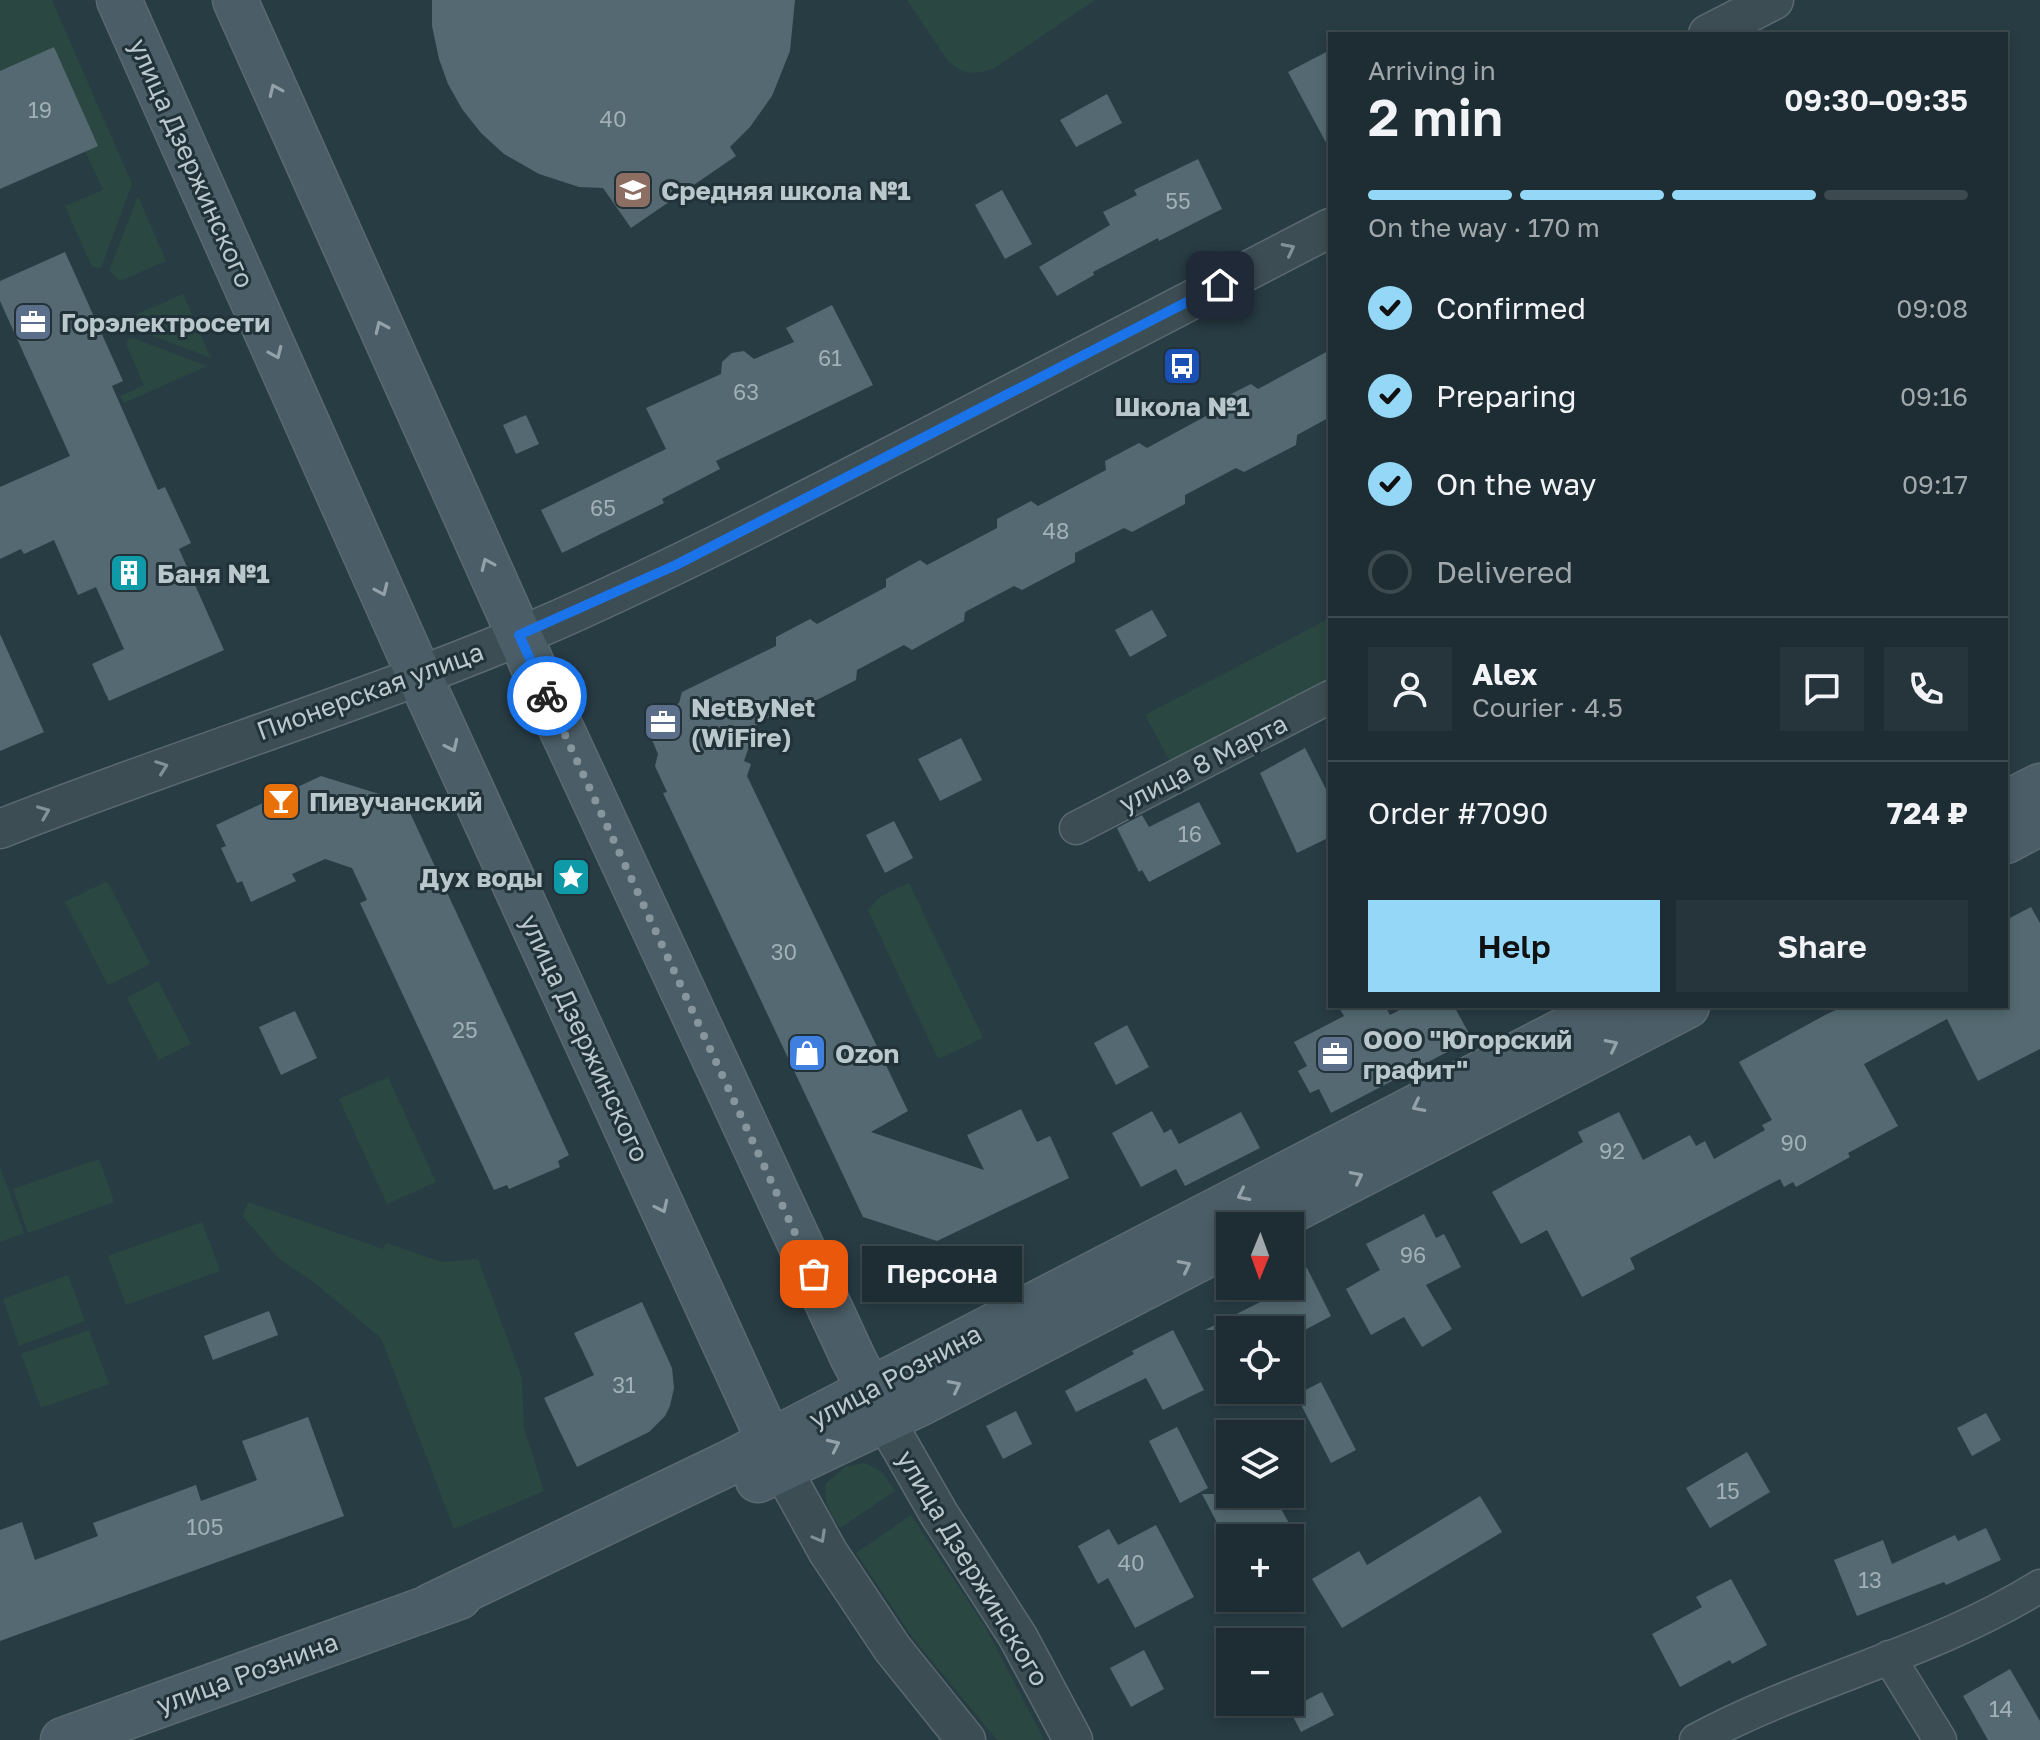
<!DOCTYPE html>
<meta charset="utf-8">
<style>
body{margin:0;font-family:"Golos Text",sans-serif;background:#26353b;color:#f1f3f6;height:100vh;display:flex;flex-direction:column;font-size:30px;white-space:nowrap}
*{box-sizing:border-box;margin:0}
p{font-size:26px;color:#a1a8ac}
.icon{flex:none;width:44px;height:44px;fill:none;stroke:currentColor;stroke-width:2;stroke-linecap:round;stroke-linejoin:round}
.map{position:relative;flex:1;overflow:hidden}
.sheet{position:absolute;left:1328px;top:32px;width:680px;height:976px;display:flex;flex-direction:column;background:#1e2d33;border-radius:0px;box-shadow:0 4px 12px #0003,0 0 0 2px #3c494e}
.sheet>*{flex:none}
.needle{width:52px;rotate:181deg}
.controls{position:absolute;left:1216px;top:1212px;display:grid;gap:16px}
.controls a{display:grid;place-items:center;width:88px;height:88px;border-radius:0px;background:#1e2d33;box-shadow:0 4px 12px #0003,0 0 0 2px #3c494e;font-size:40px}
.pin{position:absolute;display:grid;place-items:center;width:68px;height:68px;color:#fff;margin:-34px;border-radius:16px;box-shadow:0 4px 12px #0006}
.courier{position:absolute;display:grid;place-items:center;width:80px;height:80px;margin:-40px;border:6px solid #1a73e8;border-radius:50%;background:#fff;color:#222;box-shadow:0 2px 10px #0007}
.bubble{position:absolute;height:56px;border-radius:0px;background:#1e2d33;box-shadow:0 4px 12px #0003,0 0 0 2px #3c494e;font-size:26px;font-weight:600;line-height:56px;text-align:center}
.summary em{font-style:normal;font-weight:600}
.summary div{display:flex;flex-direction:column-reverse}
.summary{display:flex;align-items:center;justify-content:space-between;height:136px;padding:0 40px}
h1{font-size:52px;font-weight:600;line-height:60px}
.bar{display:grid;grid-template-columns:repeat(4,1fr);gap:12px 8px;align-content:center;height:96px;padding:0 40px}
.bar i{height:10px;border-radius:6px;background:#3c494e}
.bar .on{background:#95d7f7}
.bar p{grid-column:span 4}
.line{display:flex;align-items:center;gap:20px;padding:0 40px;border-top:2px solid #3c494e}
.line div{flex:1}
.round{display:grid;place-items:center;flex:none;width:84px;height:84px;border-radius:0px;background:#26353b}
ol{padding:0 40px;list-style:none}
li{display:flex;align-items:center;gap:24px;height:88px}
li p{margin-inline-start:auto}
li .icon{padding:8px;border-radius:50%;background:#95d7f7;color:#111;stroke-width:4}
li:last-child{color:#a1a8ac}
li i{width:44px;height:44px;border:4px solid #3c494e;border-radius:50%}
.button{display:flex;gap:16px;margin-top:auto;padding:16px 40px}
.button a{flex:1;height:92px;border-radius:0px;background:#95d7f7;color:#111;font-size:32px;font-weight:600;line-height:92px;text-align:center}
.button a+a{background:#26353b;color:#f1f3f6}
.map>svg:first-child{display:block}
</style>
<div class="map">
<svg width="2040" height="1740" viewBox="0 0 2040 1740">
<rect width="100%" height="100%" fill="#283c44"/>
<g fill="#2b4741">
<polygon points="0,0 52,0 132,184 101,268 92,267 65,206 103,190 85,151 0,71"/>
<path d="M907,0H1095L996,67C977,76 963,75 948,61Z"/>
<polygon points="138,196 166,261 120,281 109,271"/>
<polygon points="183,294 211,358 135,329 135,315"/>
<polygon points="130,337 207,366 124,403 120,396 144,385 126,344"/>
<polygon points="1330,618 1330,683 1172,765 1145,715"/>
<polygon points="107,881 150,964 108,985 65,902"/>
<polygon points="909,883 983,1038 938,1059 868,910 881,896"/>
<polygon points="158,981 191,1044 159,1060 127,998"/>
<polygon points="388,1077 436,1182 387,1204 339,1099"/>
<polygon points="99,1159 114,1202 28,1233 13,1189"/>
<polygon points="0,1167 24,1233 0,1242"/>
<polygon points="248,1202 383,1249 386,1243 442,1262 478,1259 522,1378 524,1428 544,1491 454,1529 381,1338 317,1285 277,1257 243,1216"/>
<polygon points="202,1222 220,1271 126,1305 108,1256"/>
<polygon points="68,1275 85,1321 19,1346 3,1299"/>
<polygon points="89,1330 109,1384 41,1408 21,1354"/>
<path d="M865,1463L882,1472L895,1491L840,1528C830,1513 823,1502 826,1483L845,1467Z"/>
<polygon points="911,1515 986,1628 1044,1740 997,1740 913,1638 856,1553"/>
</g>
<g fill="#546971">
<polygon points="432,0 795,0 790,51 772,96 750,127 730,147 736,156 631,228 603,188 579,187 539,174 504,154 481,133 462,109 448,84 439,59 432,26"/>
<polygon points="54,47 98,146 0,189 0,71"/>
<polygon points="1330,50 1330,150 1288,72"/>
<polygon points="1107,94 1122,123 1076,147 1060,120"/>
<polygon points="1198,159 1222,209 1159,241 1158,238 1093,272 1094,275 1057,296 1039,267 1110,225 1103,212 1137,195 1134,190"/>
<polygon points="1002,190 1032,244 1005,259 975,205"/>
<polygon points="65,252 123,381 112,386 158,490 165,487 191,543 179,549 224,650 109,701 92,664 124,649 96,587 78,595 54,540 24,554 21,549 0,559 0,487 70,456 0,301 0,281"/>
<polygon points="832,305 873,385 716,461 720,469 662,499 664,503 562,553 541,510 666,449 646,408 721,374 722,362 732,353 744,351 754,359 794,342 786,328"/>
<polygon points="1330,350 1330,417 1297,435 1296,445 1244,472 1236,468 1185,495 1185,504 1132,532 1124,528 1075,553 1075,562 1022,590 1014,586 965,612 964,621 912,650 904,645 857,670 856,680 803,707 795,703 757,724 744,761 751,764 747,776 908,1111 871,1132 984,1170 967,1135 1021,1109 1037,1142 1050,1136 1069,1178 937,1241 863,1217 663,793 667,792 655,766 658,754 649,733 652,722 656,713 679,703 682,692 776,646 776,637 810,619 817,624 886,587 886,579 920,560 927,565 997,528 997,519 1031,501 1038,506 1106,470 1105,461 1139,443 1147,448 1217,410 1217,401 1251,384 1258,389"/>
<polygon points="526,415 539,444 516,454 503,425"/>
<polygon points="1152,610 1167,636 1130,657 1115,630"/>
<polygon points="0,634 44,732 0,751"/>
<polygon points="961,738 982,780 940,801 918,759"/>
<polygon points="1305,748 1330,797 1330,837 1297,853 1260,773"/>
<polygon points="321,776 405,802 569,1155 558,1161 560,1167 509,1189 507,1185 494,1190 360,903 367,900 352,868 325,859 292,874 296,881 251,902 242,881 237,883 221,848 226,846 216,825"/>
<polygon points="1199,802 1221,844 1149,882 1142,870 1139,872 1117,828 1142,815 1149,827"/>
<polygon points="894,821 913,858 885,873 866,835"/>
<polygon points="2031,907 2040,923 2040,1049 1978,1081 1947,1019 1864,1064 1898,1126 1848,1153 1850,1157 1796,1187 1793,1182 1784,1187 1780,1179 1630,1258 1635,1269 1582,1297 1547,1230 1521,1244 1492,1192 1583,1142 1578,1132 1619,1112 1643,1160 1690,1135 1696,1146 1705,1141 1714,1159 1765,1130 1762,1125 1772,1120 1739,1062 1827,1014 1844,1006 2006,1006 2006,920"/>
<polygon points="1338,1006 1385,1006 1390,1015 1407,1006 1454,1006 1472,1039 1331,1113 1319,1089 1310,1093 1298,1071 1307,1066 1294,1042 1344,1016"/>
<polygon points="295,1011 317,1058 281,1075 259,1027"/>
<polygon points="1127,1025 1149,1067 1116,1085 1094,1043"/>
<polygon points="1152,1111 1164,1133 1171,1129 1179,1144 1241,1112 1260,1148 1185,1186 1176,1169 1141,1187 1112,1133"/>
<polygon points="1424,1214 1436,1238 1444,1234 1461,1267 1426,1285 1452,1329 1422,1347 1404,1317 1371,1335 1346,1289 1380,1270 1366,1244"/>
<polygon points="1307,1268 1331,1316 1290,1338 1290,1330 1205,1330 1274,1295 1270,1288 1273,1286 1290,1286 1290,1277"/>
<polygon points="642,1302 672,1368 674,1388 670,1406 665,1416 649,1432 577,1467 544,1398 594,1375 574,1333"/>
<polygon points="269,1311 278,1335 213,1360 204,1336"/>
<polygon points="1173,1330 1204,1390 1163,1410 1146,1378 1076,1412 1065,1391 1134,1354 1132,1351"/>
<polygon points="1321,1382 1356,1450 1331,1463 1296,1395"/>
<polygon points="1016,1411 1032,1444 1003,1459 986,1426"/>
<polygon points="1986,1413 2001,1440 1972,1456 1957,1428"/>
<polygon points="308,1417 344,1516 0,1641 0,1530 22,1522 35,1560 98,1536 93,1523 196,1485 201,1501 257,1480 242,1441"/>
<polygon points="1177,1427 1208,1488 1180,1503 1149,1441"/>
<polygon points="1747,1452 1770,1492 1710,1528 1686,1488"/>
<polygon points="1202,1494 1273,1494 1297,1538 1225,1538"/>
<polygon points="1480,1496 1502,1532 1342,1628 1312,1579 1359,1551 1367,1565"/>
<polygon points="1156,1525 1194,1597 1135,1628 1108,1578 1098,1584 1078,1546 1109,1529 1118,1545"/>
<polygon points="1986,1528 2001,1560 1946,1585 1944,1582 1857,1616 1834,1560 1883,1540 1892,1564 1955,1535 1958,1541"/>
<polygon points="1731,1579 1767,1645 1732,1664 1730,1660 1680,1687 1652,1634 1702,1607 1696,1597"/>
<polygon points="1144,1650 1164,1689 1131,1707 1110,1668"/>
<polygon points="2010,1669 2040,1721 2040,1740 1988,1740 1963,1696"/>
<polygon points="1322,1692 1334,1715 1301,1732 1289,1709"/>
</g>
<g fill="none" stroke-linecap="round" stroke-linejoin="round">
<g stroke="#5b6a71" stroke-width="35">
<g id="minor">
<polyline points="1076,828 1330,697"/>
<polyline points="1889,1657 1940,1740"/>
<path d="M1696,1740C1807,1680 1933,1653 2040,1586"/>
</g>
</g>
<g stroke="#5b6a71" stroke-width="41">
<g id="tertiary">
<polyline points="1708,34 1774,0"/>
<path d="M0,829C186,755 380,698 564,617C687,562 806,500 926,438C1060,368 1195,298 1330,228"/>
<polyline points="885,1420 939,1514 1018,1637 1073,1740"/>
<polyline points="782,1469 828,1552 892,1648 966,1740"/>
</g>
</g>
<g stroke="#5b6a71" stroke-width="47">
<g id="secondary">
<polyline points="119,0 419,675 782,1469"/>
<polyline points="235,0 549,702 853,1358 885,1420"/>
<polyline points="2006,803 2040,786"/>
<polyline points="2006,841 2040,823"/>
<polyline points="1262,1226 1687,1006"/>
<polyline points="758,1480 925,1401 1230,1243"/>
<polyline points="431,1606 727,1464 1611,1006"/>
<polyline points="63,1740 459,1597"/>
</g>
</g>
<use href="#minor" stroke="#3d4d54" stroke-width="32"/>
<use href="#tertiary" stroke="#3d4d54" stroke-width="38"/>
<use href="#secondary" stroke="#4b5d67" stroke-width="44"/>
</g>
<defs><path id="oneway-chevron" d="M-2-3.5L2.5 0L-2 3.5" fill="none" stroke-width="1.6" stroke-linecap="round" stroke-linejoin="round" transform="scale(2)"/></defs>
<g stroke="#93a2a9">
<use href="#oneway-chevron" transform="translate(275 90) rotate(-114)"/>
<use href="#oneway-chevron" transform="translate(381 327) rotate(-114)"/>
<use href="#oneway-chevron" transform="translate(276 353) rotate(66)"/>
<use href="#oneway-chevron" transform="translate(487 564) rotate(-114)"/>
<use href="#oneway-chevron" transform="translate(382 590) rotate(66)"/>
<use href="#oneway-chevron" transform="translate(452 746) rotate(65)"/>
<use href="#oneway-chevron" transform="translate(1612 1045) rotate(-27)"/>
<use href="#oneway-chevron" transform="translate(1418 1106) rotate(153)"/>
<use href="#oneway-chevron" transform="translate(1357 1177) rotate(-27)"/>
<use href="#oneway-chevron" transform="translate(1243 1195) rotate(153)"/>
<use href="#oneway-chevron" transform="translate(662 1207) rotate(65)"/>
<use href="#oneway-chevron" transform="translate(1185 1266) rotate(-27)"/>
<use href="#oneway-chevron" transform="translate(955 1386) rotate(-27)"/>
<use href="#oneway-chevron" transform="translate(834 1445) rotate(-25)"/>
</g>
<g stroke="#829097">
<use href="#oneway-chevron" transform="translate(1289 249) rotate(-27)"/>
<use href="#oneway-chevron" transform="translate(162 767) rotate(-20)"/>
<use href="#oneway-chevron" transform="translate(44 812) rotate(-22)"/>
<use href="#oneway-chevron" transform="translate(820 1537) rotate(61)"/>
</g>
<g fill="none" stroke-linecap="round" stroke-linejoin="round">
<polyline stroke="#87969d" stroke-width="8" stroke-dasharray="0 14.4" points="547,696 814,1274"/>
<polyline stroke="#1a73e8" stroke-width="10" points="547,696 519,635 676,565 1220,285"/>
</g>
<defs>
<g id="school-square" transform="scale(2)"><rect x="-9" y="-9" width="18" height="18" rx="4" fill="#8d6e63" stroke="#213239"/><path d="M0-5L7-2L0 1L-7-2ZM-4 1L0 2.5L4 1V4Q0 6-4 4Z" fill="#fff"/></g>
<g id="office-square" transform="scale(2)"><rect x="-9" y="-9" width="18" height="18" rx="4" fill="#5c6f8a" stroke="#213239"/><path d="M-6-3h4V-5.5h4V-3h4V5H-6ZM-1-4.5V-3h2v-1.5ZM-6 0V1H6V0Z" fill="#fff"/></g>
<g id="bus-square" transform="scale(2)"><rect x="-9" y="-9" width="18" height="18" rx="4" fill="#1a4fb4" stroke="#213239"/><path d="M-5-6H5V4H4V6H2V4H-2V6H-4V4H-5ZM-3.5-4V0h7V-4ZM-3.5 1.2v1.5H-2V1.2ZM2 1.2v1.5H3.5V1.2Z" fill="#fff"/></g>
<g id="building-square" transform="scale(2)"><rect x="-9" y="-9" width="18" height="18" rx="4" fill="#0f9aa8" stroke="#213239"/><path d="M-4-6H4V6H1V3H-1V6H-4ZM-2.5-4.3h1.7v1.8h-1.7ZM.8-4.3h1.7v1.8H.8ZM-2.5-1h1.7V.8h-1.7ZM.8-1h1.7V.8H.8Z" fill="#fff"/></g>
<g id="bar-square" transform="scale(2)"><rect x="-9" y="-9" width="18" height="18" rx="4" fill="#e8710a" stroke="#213239"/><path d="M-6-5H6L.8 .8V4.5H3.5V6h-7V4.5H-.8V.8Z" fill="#fff"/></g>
<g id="sight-square" transform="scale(2)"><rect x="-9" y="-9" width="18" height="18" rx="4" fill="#0f9aa8" stroke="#213239"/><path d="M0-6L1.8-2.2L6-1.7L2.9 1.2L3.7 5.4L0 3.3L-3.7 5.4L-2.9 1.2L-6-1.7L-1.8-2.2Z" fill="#fff"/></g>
<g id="shop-square" transform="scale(2)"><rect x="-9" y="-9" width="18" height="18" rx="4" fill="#3f7fe0" stroke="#213239"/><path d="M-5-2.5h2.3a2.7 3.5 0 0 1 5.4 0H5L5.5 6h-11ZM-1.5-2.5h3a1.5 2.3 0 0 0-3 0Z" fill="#fff"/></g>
</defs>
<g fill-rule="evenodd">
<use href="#school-square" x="633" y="190"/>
<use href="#office-square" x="33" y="322"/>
<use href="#bus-square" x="1182" y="366"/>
<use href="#building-square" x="129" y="573"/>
<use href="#office-square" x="663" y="722"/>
<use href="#bar-square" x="281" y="801"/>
<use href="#sight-square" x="571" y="877"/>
<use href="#shop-square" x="807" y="1053"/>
<use href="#office-square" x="1335" y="1054"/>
</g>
<g text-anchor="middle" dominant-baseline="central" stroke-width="6" stroke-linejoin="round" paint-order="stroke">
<g font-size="22" fill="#a0b0b6">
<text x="40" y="109">19</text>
<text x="613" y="118">40</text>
<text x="1178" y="200">55</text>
<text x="830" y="357">61</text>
<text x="746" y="391">63</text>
<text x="603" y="507">65</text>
<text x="1056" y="530">48</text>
<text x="1190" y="833">16</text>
<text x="784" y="951">30</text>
<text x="465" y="1029">25</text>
<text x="1794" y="1142">90</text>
<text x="1612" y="1150">92</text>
<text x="1413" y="1254">96</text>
<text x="624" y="1384">31</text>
<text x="1728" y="1490">15</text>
<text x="205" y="1526">105</text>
<text x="1131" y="1562">40</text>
<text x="1870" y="1579">13</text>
<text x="2001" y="1708">14</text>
</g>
<g font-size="26" fill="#bac7cd" stroke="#213239">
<text transform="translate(192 163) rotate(66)">улица Дзержинского</text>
<text transform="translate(370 691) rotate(-20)">Пионерская улица</text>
<text transform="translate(1203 763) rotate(-27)">улица 8 Марта</text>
<text transform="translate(585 1038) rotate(65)">улица Дзержинского</text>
<text transform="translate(895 1376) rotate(-28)">улица Рознина</text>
<text transform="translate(973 1568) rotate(59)">улица Дзержинского</text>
<text transform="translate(247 1673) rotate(-20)">улица Рознина</text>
</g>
<g font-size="26" font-weight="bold" fill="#bac7cd" stroke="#213239" text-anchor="start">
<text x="661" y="190">Средняя школа №1</text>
<text x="61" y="322">Горэлектросети</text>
<text x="1182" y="406" text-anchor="middle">Школа №1</text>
<text x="157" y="573">Баня №1</text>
<text x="691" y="707">NetByNet<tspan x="691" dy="30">(WiFire)</tspan></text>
<text x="309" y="801">Пивучанский</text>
<text x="543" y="877" text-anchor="end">Дух воды</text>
<text x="1363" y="1039">ООО "Югорский<tspan x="1363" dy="30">графит"</tspan></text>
<text x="835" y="1053">Ozon</text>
</g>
</g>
</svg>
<div class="controls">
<a><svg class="needle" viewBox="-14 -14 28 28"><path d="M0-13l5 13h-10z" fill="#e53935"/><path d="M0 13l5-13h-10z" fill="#a1a8ac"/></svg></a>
<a><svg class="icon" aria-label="locate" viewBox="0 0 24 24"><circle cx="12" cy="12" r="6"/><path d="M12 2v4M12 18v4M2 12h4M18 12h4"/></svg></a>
<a><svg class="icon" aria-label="layers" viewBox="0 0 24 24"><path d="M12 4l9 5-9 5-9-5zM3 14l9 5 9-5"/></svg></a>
<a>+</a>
<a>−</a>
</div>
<div class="pin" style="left:814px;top:1274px;background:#ea580c"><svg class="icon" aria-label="bag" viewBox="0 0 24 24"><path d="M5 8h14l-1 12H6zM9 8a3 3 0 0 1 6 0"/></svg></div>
<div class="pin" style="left:1220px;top:285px;background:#1f2937"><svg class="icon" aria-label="home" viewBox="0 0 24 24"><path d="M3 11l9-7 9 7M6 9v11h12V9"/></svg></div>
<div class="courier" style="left:547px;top:696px"><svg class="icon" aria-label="bike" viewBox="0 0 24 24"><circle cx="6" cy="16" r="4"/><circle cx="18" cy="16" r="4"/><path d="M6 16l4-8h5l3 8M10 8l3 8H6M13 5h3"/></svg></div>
<div class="bubble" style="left:862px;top:1246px;width:160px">Персона</div>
<section class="sheet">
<div class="summary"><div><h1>2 min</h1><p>Arriving in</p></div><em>09:30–09:35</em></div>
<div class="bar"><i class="on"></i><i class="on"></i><i class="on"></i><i></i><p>On the way · 170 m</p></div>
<ol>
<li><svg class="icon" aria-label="check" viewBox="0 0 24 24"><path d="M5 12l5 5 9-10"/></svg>Confirmed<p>09:08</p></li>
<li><svg class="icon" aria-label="check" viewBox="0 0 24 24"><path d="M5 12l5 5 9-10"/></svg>Preparing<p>09:16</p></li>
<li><svg class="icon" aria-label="check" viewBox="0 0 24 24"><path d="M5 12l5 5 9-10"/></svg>On the way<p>09:17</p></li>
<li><i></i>Delivered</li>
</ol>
<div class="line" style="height:144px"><a class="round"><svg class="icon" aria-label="person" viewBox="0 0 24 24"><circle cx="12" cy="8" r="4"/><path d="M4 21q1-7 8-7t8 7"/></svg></a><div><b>Alex</b><p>Courier · 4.5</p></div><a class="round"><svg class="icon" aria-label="chat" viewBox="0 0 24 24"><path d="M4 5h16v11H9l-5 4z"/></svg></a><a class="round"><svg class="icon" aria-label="phone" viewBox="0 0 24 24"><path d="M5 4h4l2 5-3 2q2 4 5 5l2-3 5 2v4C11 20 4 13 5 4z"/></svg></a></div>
<div class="line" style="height:104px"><div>Order #7090</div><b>724 ₽</b></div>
<div class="button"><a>Help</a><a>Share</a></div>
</section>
</div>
